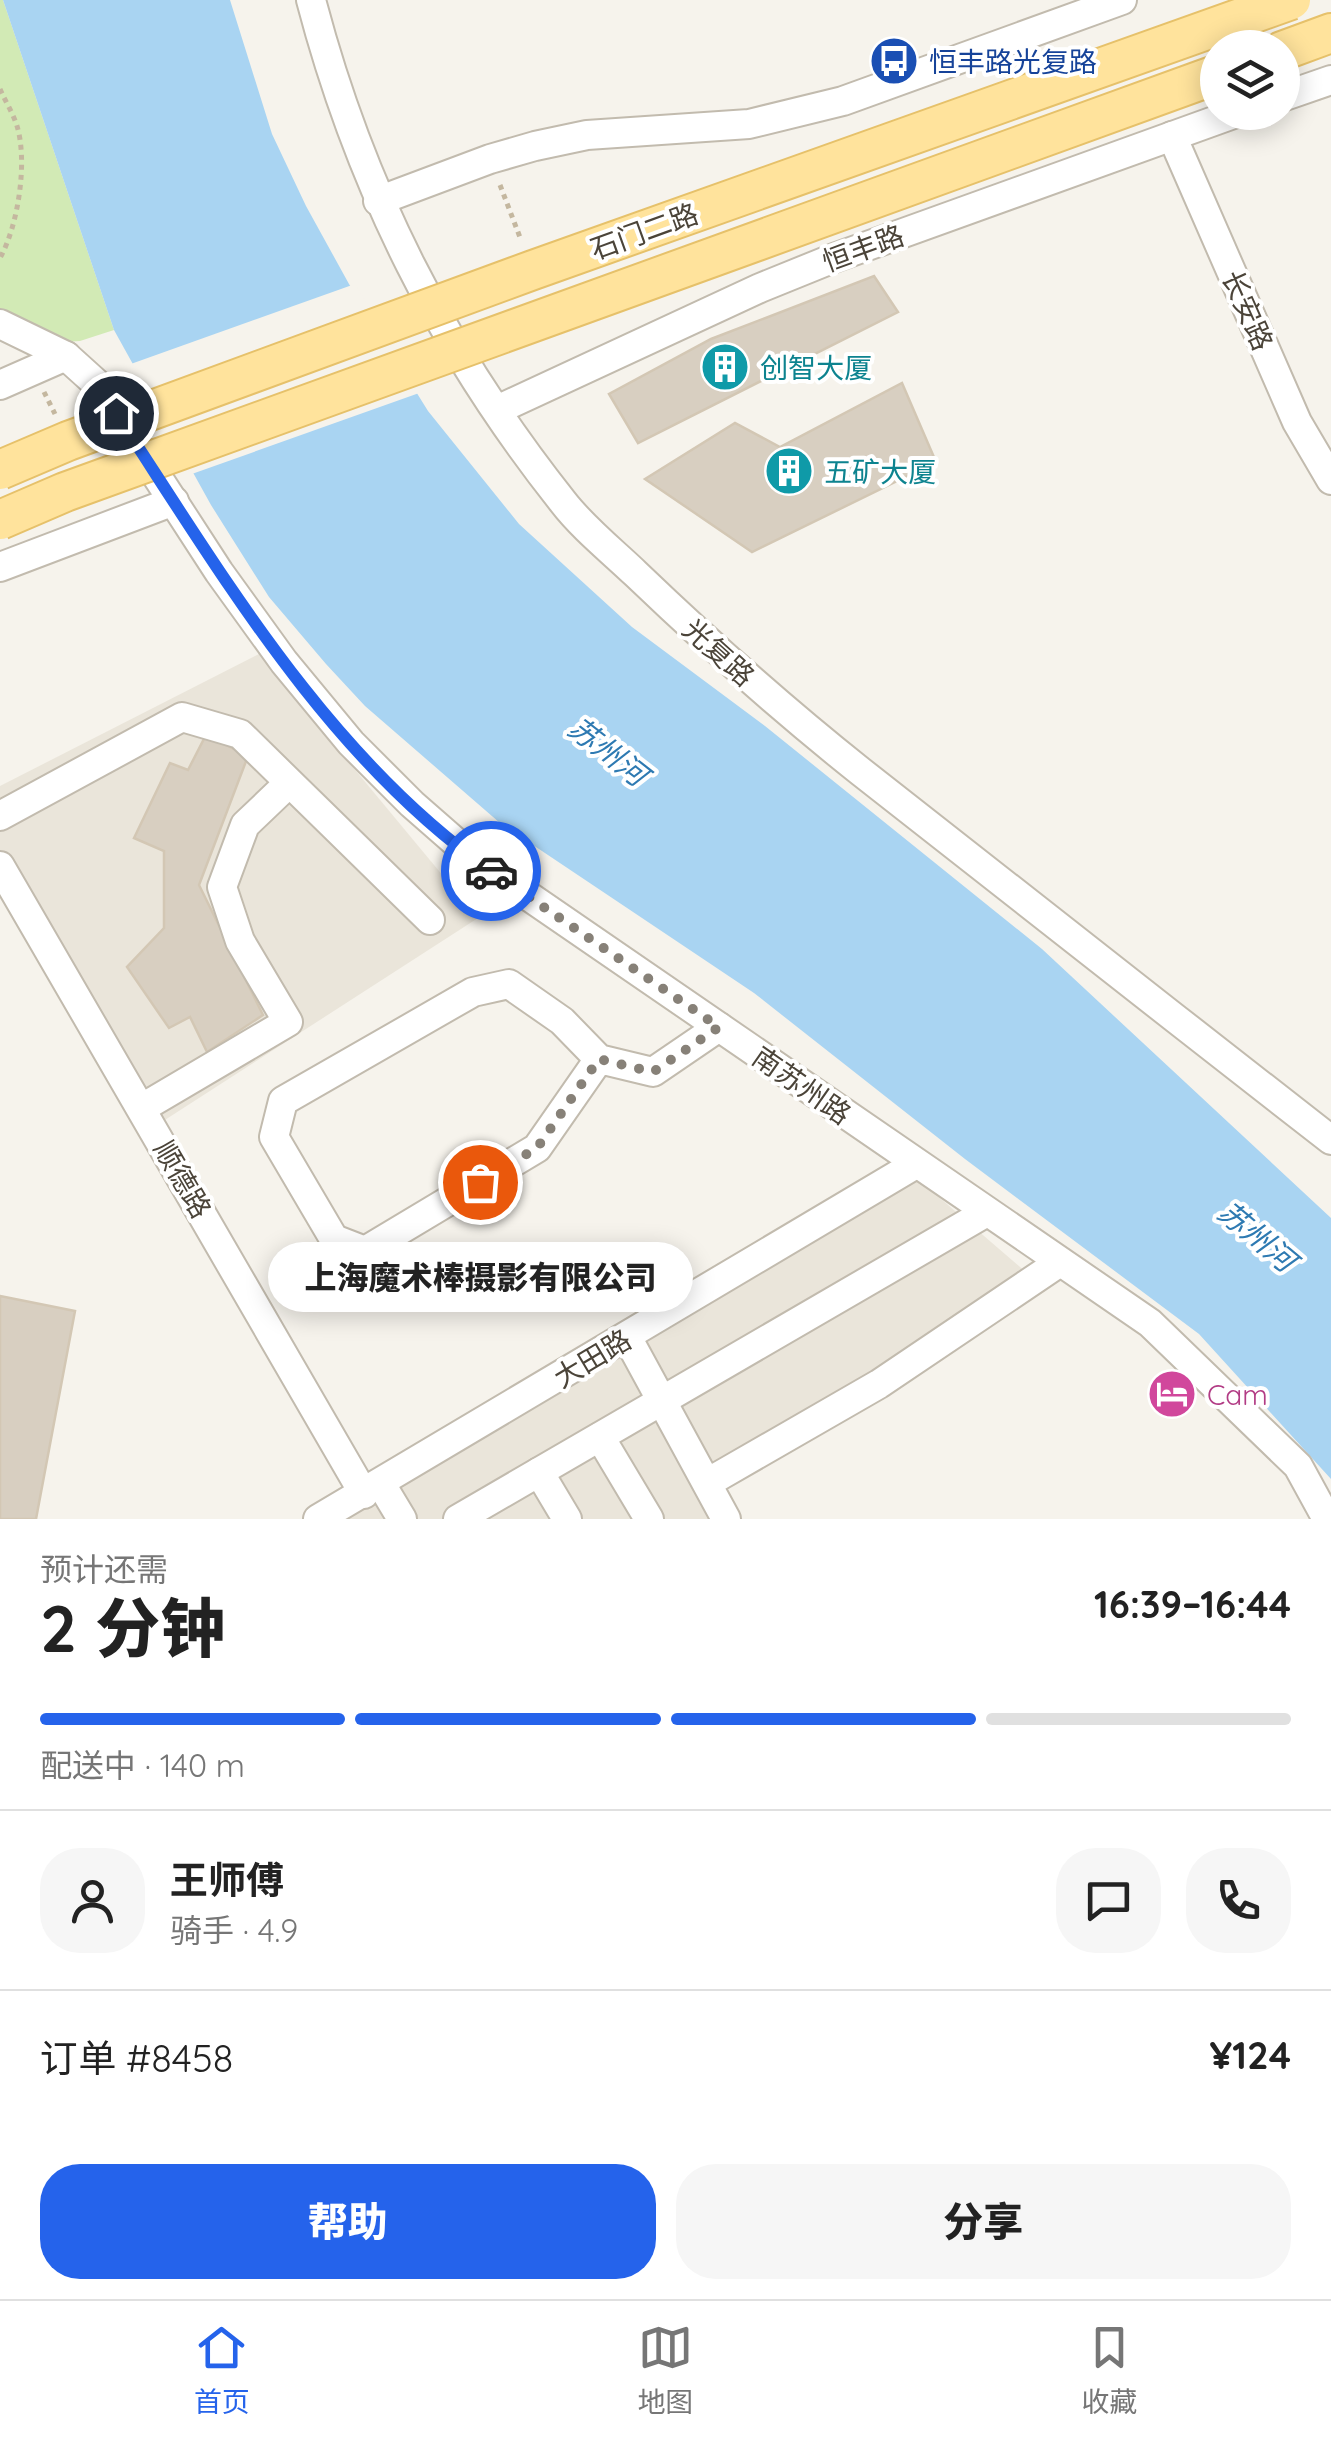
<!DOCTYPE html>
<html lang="zh">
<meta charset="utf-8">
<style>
body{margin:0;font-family:Quicksand,"Noto Sans SC",sans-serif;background:#f6f6f6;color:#222;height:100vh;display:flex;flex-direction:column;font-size:38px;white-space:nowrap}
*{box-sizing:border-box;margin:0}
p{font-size:32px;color:#767676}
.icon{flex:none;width:55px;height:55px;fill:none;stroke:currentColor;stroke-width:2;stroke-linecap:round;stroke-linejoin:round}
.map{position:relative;height:1519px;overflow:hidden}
.drawer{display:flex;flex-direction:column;background:#fff;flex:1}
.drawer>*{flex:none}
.controls{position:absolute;left:1200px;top:30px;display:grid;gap:20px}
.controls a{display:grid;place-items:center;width:100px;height:100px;border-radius:50%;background:#fff;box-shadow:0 5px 25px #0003;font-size:50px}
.pin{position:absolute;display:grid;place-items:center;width:85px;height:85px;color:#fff;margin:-42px;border:5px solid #fff;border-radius:50%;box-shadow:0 2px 10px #0007}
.courier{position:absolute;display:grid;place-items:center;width:100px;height:100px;margin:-50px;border:8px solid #2563eb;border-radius:50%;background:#fff;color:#222;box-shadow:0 2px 12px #0007}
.bubble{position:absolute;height:70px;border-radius:35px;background:#fff;box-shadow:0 5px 25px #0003;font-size:32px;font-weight:800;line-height:70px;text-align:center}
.head em{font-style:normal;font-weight:800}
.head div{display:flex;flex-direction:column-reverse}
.head{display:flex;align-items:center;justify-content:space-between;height:170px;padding:0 40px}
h1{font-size:65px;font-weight:800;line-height:75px}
.bar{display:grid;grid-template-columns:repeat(4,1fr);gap:15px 10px;align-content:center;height:120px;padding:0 40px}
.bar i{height:12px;border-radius:8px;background:#e0e0e0}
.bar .on{background:#2563eb}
.bar p{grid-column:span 4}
.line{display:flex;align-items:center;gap:25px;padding:0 40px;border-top:2px solid #e0e0e0}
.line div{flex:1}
.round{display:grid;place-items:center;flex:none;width:105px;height:105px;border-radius:40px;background:#f6f6f6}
.button{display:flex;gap:20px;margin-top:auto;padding:20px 40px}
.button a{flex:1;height:115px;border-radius:40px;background:#2563eb;color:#fff;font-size:40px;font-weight:800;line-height:115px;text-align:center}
.button a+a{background:#f6f6f6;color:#222}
.tabs{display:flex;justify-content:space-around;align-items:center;height:140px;border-top:2px solid #e0e0e0;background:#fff;font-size:28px;color:#767676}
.tabs a{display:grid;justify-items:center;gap:5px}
.tabs .on{color:#2563eb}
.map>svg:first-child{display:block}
</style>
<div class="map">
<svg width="1331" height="1519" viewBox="0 0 1331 1519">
<rect width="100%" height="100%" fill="#f6f3ec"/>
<g fill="#eae5da">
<polygon points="259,654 478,918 154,1127 0,865 0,786"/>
<polygon points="919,1180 1042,1286 719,1487 737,1519 342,1519"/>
</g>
<polygon fill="#d2eab5" points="0,0 3,0 114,330 80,341 65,342 0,311"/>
<polygon fill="#a9d4f2" points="3,0 230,0 272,134 306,206 349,284 428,411 519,524 632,627 765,726 1042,949 1331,1218 1331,1479 1199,1334 965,1159 754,993 500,823 365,706 326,664 269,597 211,505 114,330"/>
<polygon fill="#f6f3ec" points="355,284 422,392 189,475 128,365"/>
<g fill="#d8cfc1" stroke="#d3c7b4" stroke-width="2.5">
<polygon points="874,276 898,312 638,443 609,394 711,339"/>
<polygon points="902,383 936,462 752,552 645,479 735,423 780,447"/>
<polygon points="206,735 248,756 199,885 263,1015 207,1052 190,1017 169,1028 127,967 164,928 164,851 134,838 170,763 188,770"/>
<polygon points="0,1296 75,1311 36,1519 0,1519"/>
</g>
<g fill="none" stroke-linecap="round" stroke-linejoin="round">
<g stroke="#c2bbae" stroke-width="32">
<g id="minor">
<path d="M311,0C360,187 443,351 563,502C583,528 612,551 636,574C708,643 782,709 860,771C1016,895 1174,1017 1331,1140"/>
<polyline points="1282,97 1331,80"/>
<polyline points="1172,136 1297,422 1331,480"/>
<polyline points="378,201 490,159 535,146 587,135 749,124 843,101 1122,0"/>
<polyline points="0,324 66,356 97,384 219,572 284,662 351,743 412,804 476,860 1150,1323 1298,1466 1327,1519"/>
<polyline points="0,385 66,356"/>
<polyline points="497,410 760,288 834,258 1239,112"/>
<polyline points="0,567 174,501"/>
<polyline points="0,816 182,717 240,734 430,920"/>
<polyline points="0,866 364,1494"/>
<polyline points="599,1059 537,1148 365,1251 334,1239 274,1137 283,1101 473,992 509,984 562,1021 599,1059 653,1072 719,1027"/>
<polyline points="142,1108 288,1022 240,941 222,887 245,825 289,783"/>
<polyline points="627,1337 726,1519"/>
<polyline points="600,1437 649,1519"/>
<polyline points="539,1472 567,1519"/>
<polyline points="707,1483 879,1384 1060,1262"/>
<polyline points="381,1484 402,1519"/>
<polyline points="318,1519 916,1164"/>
<polyline points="458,1519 987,1212"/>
</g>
</g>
<g stroke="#e6c16a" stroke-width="42">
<polyline id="major" points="1282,51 1331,33"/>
</g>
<g stroke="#c4b79f" stroke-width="5" stroke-dasharray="5 5" stroke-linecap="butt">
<path d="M0,89C5,101 13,113 17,126C28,162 18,226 0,258"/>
<polyline points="500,185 521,240"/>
<polyline points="44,392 55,414"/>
</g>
<use href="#minor" stroke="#fff" stroke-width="28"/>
<use href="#major" stroke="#ffe39c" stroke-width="38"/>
<g stroke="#e6c16a" stroke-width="42" stroke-linecap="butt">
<g id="major-bridge">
<polyline points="0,470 68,441 533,270 1291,0"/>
<polyline points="0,520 65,492 1218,74"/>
</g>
</g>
<use href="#major-bridge" stroke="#ffe39c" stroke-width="38"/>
</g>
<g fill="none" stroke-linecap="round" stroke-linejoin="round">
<polyline stroke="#878178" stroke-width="10" stroke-dasharray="0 18" points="480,1182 537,1148 599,1059 653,1072 719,1027 491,871"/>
<path stroke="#2563eb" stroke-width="12" d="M116,413C223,576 328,757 491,871"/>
</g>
<defs>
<g id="bus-disc" transform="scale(2.5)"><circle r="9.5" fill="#1a4fb4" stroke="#fff"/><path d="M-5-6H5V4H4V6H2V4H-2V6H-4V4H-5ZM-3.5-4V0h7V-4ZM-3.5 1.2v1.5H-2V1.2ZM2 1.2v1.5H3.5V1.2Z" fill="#fff"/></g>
<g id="building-disc" transform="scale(2.5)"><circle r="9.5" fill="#0f9aa8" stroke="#fff"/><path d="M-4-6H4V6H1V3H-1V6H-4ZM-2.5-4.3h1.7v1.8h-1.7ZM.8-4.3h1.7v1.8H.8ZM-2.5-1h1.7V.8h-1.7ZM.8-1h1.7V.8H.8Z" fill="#fff"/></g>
<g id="hotel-disc" transform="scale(2.5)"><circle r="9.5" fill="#d1479c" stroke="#fff"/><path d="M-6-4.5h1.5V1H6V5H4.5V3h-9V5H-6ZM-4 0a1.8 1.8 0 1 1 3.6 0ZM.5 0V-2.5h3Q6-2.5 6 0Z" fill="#fff"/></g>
</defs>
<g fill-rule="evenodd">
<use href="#bus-disc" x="894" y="61"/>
<use href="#building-disc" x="725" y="367"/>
<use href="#building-disc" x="789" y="471"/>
<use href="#hotel-disc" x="1172" y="1394"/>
</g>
<g text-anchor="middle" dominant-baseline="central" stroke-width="8" stroke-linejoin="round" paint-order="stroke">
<g font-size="28" fill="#164399" stroke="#fff" text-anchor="start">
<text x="929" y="61">恒丰路光复路</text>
</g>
<g font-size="28" fill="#4b4439" stroke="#fff">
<text transform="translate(644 231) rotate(-20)">石门二路</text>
<text transform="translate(863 248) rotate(-20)">恒丰路</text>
<text transform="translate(1248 310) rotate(66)">长安路</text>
<text transform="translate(719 652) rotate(42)">光复路</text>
<text transform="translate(802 1085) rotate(35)">南苏州路</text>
<text transform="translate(183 1179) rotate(60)">顺德路</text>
<text transform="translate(592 1358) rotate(-31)">大田路</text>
</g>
<g font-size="28" fill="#0d838f" stroke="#fff" text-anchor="start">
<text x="760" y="367">创智大厦</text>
<text x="824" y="471">五矿大厦</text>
</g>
<g font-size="28" fill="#b23c85" stroke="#fff" text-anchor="start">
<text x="1207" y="1394">Cam</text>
</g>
<g font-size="30" font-style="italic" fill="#2e7ab2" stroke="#fff">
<text transform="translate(608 751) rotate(38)">苏州河</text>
<text transform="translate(1257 1236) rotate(40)">苏州河</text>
</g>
</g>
</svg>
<div class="controls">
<a><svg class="icon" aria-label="layers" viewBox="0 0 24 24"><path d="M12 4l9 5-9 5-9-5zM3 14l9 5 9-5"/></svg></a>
</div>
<div class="pin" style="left:480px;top:1182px;background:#ea580c"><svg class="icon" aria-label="bag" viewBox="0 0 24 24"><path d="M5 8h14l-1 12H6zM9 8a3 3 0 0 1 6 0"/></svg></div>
<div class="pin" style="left:116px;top:413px;background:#1f2937"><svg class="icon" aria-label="home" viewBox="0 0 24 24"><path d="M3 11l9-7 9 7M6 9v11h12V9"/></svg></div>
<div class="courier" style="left:491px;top:871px"><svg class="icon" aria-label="car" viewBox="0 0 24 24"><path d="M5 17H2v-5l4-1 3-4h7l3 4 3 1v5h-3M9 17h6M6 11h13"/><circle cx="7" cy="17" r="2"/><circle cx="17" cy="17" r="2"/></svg></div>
<div class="bubble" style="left:268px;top:1242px;width:425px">上海魔术棒摄影有限公司</div>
</div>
<section class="drawer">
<div class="head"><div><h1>2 分钟</h1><p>预计还需</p></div><em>16:39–16:44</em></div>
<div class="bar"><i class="on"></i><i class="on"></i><i class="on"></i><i></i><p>配送中 · 140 m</p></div>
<div class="line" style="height:180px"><a class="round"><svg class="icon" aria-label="person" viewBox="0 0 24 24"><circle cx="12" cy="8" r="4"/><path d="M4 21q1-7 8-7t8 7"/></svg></a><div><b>王师傅</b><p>骑手 · 4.9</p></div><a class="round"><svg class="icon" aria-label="chat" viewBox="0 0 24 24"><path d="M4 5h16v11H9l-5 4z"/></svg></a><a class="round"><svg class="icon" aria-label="phone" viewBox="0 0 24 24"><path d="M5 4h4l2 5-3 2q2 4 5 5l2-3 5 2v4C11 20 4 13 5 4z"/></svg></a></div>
<div class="line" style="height:130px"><div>订单 #8458</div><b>¥124</b></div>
<div class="button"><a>帮助</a><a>分享</a></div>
</section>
<nav class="tabs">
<a class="on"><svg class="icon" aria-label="home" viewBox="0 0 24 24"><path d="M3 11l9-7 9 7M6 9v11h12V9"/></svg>首页</a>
<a><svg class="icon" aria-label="map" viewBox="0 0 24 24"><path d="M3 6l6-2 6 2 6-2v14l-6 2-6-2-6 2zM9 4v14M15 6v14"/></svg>地图</a>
<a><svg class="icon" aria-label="saved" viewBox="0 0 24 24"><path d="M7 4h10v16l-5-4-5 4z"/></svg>收藏</a>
</nav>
